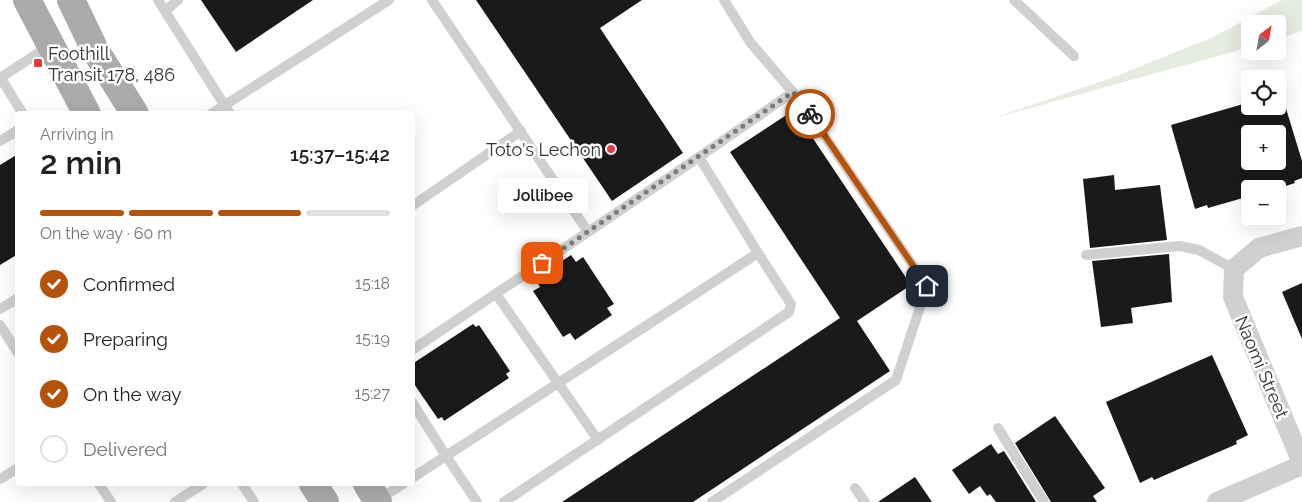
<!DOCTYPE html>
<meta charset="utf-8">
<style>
body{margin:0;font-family:Raleway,sans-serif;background:#f6f6f6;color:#202124;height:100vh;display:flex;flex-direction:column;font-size:19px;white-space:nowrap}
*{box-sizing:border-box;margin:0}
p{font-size:16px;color:#757577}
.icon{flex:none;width:28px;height:28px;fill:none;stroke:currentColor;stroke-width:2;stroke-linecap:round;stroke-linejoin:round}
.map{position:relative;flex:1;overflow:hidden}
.drawer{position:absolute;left:15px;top:111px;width:400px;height:375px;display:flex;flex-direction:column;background:#fff;border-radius:5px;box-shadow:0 5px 20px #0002}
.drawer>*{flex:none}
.needle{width:32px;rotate:31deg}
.buttons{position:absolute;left:1241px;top:15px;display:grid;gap:10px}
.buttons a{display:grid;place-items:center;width:45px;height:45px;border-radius:5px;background:#fff;box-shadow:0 5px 20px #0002;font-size:25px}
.pin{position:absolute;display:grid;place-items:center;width:42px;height:42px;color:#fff;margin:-21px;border-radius:10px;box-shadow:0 2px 8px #0006}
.courier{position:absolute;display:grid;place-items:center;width:50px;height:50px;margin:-25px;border:4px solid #b45309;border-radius:50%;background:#fff;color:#222;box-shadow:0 1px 6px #0007}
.bubble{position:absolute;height:35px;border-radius:5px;background:#fff;box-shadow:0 5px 20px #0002;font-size:16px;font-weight:600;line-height:35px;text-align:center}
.headline em{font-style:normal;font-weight:600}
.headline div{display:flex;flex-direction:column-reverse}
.headline{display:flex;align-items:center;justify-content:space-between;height:85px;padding:0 25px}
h1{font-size:32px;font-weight:600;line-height:38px}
.bar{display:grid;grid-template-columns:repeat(4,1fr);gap:8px 5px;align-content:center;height:60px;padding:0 25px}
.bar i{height:6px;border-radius:4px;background:#e0e0e0}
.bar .on{background:#b45309}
.bar p{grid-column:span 4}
ol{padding:0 25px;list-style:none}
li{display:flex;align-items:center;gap:15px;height:55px}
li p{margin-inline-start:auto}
li .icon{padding:5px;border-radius:50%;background:#b45309;color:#fff;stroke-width:4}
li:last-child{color:#757577}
li i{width:28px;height:28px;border:2px solid #e0e0e0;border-radius:50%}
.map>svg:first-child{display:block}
</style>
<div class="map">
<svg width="1302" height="502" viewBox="0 0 1302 502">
<rect width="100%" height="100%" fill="#fff"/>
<polygon fill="#e6ecdf" points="1282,0 1302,0 1302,31 1278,39 1278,24 1250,24 1250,47 991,119 1114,77 1213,37"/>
<g fill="#1a1a1a" fill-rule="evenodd">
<polygon points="201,0 313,0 236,52"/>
<polygon points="476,0 642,0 600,28 683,153 612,201"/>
<path d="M1281,92L1302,161V178L1294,181L1295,183L1276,189H1250V196L1208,208L1207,205L1195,209L1171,125L1250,102V106H1278V93ZM1250,134H1278V161H1250Z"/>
<polygon points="794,110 911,285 857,321 890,371 693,502 562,502 840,318 730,152"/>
<polygon points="18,154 18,254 0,265 0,165"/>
<polygon points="1114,175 1115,190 1160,185 1167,240 1090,248 1083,179"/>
<polygon points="1169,254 1172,302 1131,308 1133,323 1101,327 1092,261"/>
<polygon points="571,255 576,262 583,257 614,304 607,308 612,315 575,340 570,333 563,337 533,291 540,287 535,279"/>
<polygon points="1302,283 1302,339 1282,292"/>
<polygon points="473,324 476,327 479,325 510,371 506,374 509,378 444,421 442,417 438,419 412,381 412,364"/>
<polygon points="1212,355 1248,435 1236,441 1237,444 1186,466 1154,480 1152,477 1140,483 1106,402"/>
<polygon points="1055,416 1105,488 1093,496 1097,502 1051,502 1015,443"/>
<polygon points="991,444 998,454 1004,451 1036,502 996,502 990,494 987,496 980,486 969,494 952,470"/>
<polygon points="915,477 932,502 878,502"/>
</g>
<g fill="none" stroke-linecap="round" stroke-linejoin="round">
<g stroke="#d0d0d0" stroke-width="10">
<polyline points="158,0 230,114"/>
<polyline points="1014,0 1074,56"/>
<polyline points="165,11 178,0"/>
<polyline points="0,77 23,114"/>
<polyline points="0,78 49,46"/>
<polyline points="211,114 389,0"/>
<polyline points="0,141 18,130"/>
<polyline points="699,157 793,92"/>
<polyline points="412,206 521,131"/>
<polyline points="1086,255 1179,246 1199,250 1234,269"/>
<polyline points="496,294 598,440"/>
<polyline points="0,309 18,298"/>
<polyline points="0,325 18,353"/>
<polyline points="412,350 588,232 432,0"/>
<polyline points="412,402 446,456 412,478"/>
<polyline points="998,428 1044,502"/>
<polyline points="0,479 18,468"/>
<polyline points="99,484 111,502"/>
<polyline points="242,484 254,502"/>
<polyline points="855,488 865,502"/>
<polyline points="378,500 403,484"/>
<polyline points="175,502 203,484"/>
<polyline points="477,502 446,456 758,253 699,157 588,232"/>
<polyline points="504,502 789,312 791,304 758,253"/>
<polyline points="712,502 896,380 927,286 802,103 750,42 724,0"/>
</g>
<g stroke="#d0d0d0" stroke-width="20">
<polyline points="1302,236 1259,248 1234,269 1233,297 1302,463"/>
<polyline points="1217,502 1302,465"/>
</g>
<g stroke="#ababab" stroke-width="28">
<polyline points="27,0 87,114"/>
<polyline points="71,0 95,50 135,114"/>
<polyline points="313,484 325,502"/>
<polyline points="367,484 378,502"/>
</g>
</g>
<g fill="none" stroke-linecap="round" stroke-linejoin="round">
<polyline stroke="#7a7a7a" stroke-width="5" stroke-dasharray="0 9" points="542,263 793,92 810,114"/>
<polyline stroke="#b45309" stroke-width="6" points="810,114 927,286"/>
</g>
<g fill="#e63946" stroke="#fff" stroke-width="2">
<rect x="33" y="58" width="10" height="10" rx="2.5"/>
<circle cx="611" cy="149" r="5"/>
</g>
<g text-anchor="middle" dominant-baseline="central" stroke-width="5" stroke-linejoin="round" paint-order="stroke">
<g font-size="18" fill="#333" stroke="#fff" text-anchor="start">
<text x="48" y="53">Foothill<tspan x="48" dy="21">Transit 178, 486</tspan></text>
<text x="601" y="149" text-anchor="end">Toto's Lechon</text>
</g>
<g font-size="18" fill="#333" stroke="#fff">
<text transform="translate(1262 367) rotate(67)">Naomi Street</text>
</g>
</g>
</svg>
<div class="buttons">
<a><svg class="needle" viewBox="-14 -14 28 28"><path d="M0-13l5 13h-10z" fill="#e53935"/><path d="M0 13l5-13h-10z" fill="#757577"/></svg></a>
<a><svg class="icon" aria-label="locate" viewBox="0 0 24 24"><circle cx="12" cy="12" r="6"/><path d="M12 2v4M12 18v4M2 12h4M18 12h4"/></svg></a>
<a>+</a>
<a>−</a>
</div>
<div class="pin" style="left:542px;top:263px;background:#ea580c"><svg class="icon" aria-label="bag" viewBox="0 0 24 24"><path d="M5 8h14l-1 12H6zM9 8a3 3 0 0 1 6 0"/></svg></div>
<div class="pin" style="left:927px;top:286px;background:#1f2937"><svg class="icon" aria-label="home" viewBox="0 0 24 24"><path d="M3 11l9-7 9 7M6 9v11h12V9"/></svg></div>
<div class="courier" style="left:810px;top:114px"><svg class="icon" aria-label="bike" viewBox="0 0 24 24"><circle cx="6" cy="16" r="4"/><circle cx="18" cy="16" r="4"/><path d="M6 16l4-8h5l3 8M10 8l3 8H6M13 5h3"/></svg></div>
<div class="bubble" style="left:498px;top:178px;width:90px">Jollibee</div>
<section class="drawer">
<div class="headline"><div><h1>2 min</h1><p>Arriving in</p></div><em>15:37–15:42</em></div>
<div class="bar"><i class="on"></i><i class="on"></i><i class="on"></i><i></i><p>On the way · 60 m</p></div>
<ol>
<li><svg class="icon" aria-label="check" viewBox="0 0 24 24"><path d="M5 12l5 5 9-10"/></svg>Confirmed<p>15:18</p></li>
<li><svg class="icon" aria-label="check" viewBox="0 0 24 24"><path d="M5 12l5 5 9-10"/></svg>Preparing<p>15:19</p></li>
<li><svg class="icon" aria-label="check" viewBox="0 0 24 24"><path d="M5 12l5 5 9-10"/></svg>On the way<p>15:27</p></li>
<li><i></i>Delivered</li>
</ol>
</section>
</div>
